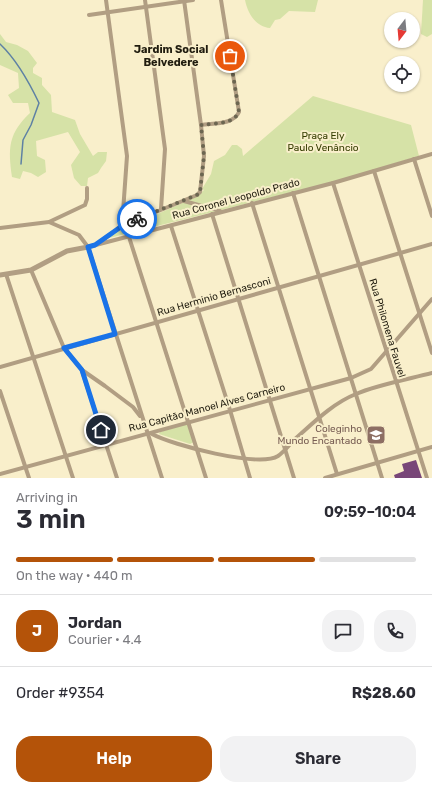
<!DOCTYPE html>
<meta charset="utf-8">
<style>
body{margin:0;font-family:Rubik,sans-serif;background:#f2f2f3;color:#2b2b33;height:100vh;display:flex;flex-direction:column;font-size:15px;white-space:nowrap}
*{box-sizing:border-box;margin:0}
p{font-size:13px;color:#7c7c81}
.icon{flex:none;width:22px;height:22px;fill:none;stroke:currentColor;stroke-width:2;stroke-linecap:round;stroke-linejoin:round}
.map{position:relative;height:478px;overflow:hidden}
.sheet{display:flex;flex-direction:column;background:#fff;flex:1}
.sheet>*{flex:none}
.needle{width:26px;rotate:196deg}
.fabs{position:absolute;left:384px;top:12px;display:grid;gap:8px}
.fabs a{display:grid;place-items:center;width:36px;height:36px;border-radius:50%;background:#fff;box-shadow:0 1px 3px #0004;font-size:20px}
.pin{position:absolute;display:grid;place-items:center;width:34px;height:34px;color:#fff;margin:-17px;border:2px solid #fff;border-radius:50%;box-shadow:0 1px 4px #0007}
.courier{position:absolute;display:grid;place-items:center;width:40px;height:40px;margin:-20px;border:3px solid #1a73e8;border-radius:50%;background:#fff;color:#222;box-shadow:0 1px 5px #0007}
.summary em{font-style:normal;font-weight:600}
.summary div{display:flex;flex-direction:column-reverse}
.summary{display:flex;align-items:center;justify-content:space-between;height:68px;padding:0 16px}
h1{font-size:26px;font-weight:600;line-height:30px}
.bar{display:grid;grid-template-columns:repeat(4,1fr);gap:6px 4px;align-content:center;height:48px;padding:0 16px}
.bar i{height:5px;border-radius:3px;background:#e1e1e2}
.bar .current{background:#b45309}
.bar p{grid-column:span 4}
.line{display:flex;align-items:center;gap:10px;padding:0 16px;border-top:1px solid #e1e1e2}
.line div{flex:1}
.round{display:grid;place-items:center;flex:none;width:42px;height:42px;border-radius:16px;background:#f2f2f3}
.button{display:flex;gap:8px;margin-top:auto;padding:8px 16px}
.button a{flex:1;height:46px;border-radius:16px;background:#b45309;color:#fff;font-size:16px;font-weight:600;line-height:46px;text-align:center}
.button a+a{background:#f2f2f3;color:#2b2b33}
.map>svg:first-child{display:block}
</style>
<div class="map">
<svg width="432" height="478" viewBox="0 0 432 478">
<rect width="100%" height="100%" fill="#f9efcb"/>
<g fill="#d6e2a7">
<path d="M245,0H318L315,12L289,11L280,19L275,20L270,28C255,26 248,14 245,0Z"/>
<polygon points="423,0 432,0 432,34 427,37 421,34"/>
<path d="M0,34L6,42L17,45L28,51L37,63L33,68V73L42,78V85L51,95L52,112L75,120L80,134L93,156L98,152H107L106,161L101,168L98,173L88,178L87,186H81L74,178L71,165L80,152L68,132L36,141L37,156L45,160L46,172L38,177L31,173L23,171L20,179L12,177C8,148 8,134 30,113L28,103H13L8,95L19,88L18,73L0,65Z"/>
<polygon points="313,96 411,125 419,156 333,182 109,238 108,236 112,234 196,197 204,190 202,189 211,174 214,161 225,155 232,145 237,145 242,149 243,156"/>
<polygon points="187,424 194,442 190,444 159,434 160,432"/>
</g>
<g fill="none" stroke-linecap="round" stroke-linejoin="round">
<path stroke="#5e81a4" stroke-width="1.5" d="M0,44C17,60 29,82 39,103L31,125L23,140L21,164"/>
</g>
<polygon fill="#784678" points="416,460 422,478 395,478 394,475 404,471 402,464"/>
<g fill="none" stroke-linecap="round" stroke-linejoin="round">
<g stroke="#b19e83" stroke-width="4">
<polyline points="106,0 127,156 122,226"/>
<polyline points="145,0 165,149 161,209"/>
<polyline points="89,15 193,0"/>
<path d="M201,125C214,123 233,125 239,112L221,0"/>
<polyline points="414,159 432,216"/>
<polyline points="374,171 432,353"/>
<polyline points="333,183 427,478"/>
<polyline points="293,193 382,478"/>
<polyline points="184,201 220,211"/>
<polyline points="252,203 337,474"/>
<polyline points="212,214 294,478"/>
<polyline points="49,222 79,235 88,247 162,478"/>
<polyline points="171,226 230,410 250,478"/>
<polyline points="0,228 49,222 85,205 87,199 87,188"/>
<polyline points="129,237 206,478"/>
<polyline points="97,244 122,226 197,195 200,192 204,156 201,125 184,0"/>
<polyline points="88,247 333,183 432,154"/>
<polyline points="31,270 64,348 82,370 105,386 133,407 140,416"/>
<polyline points="6,274 73,478"/>
<polyline points="0,367 432,244"/>
<polyline points="82,371 117,478"/>
<polyline points="0,391 29,478"/>
<path d="M152,434C172,445 259,468 278,456C284,452 290,444 295,439C313,423 333,403 356,394C377,385 409,379 432,373"/>
<polyline points="0,474 351,378 371,369 432,299"/>
<polyline points="325,478 432,447"/>
</g>
<polyline stroke="#b19e83" stroke-width="5" points="0,275 31,270 67,251 88,247"/>
</g>
<g fill="none" stroke-linecap="round" stroke-linejoin="round">
<path stroke="#6c6651" stroke-width="4" stroke-dasharray="0 7.2" d="M137,219L197,195L200,192L204,156L201,125C214,123 233,125 239,112L230,56"/>
<polyline stroke="#1a73e8" stroke-width="5" points="101,430 82,370 64,348 115,334 88,247 95,245 122,226 137,219"/>
</g>
<defs>
<g id="school-square" transform="scale(1)"><rect x="-9" y="-9" width="18" height="18" rx="4" fill="#8d6e63" stroke="#f9efcb"/><path d="M0-5L7-2L0 1L-7-2ZM-4 1L0 2.5L4 1V4Q0 6-4 4Z" fill="#fff"/></g>
</defs>
<g fill-rule="evenodd">
<use href="#school-square" x="376" y="435"/>
</g>
<g text-anchor="middle" dominant-baseline="central" stroke-width="4" stroke-linejoin="round" paint-order="stroke">
<g font-size="10" fill="#363d02" stroke="#f9efcb">
<text x="323" y="136">Praça Ely<tspan x="323" dy="12">Paulo Venâncio</tspan></text>
</g>
<g font-size="10" fill="#201c0f" stroke="#f9efcb">
<text transform="translate(236 199) rotate(-15)">Rua Coronel Leopoldo Prado</text>
<text transform="translate(214 297) rotate(-16)">Rua Herminio Bernasconi</text>
<text transform="translate(387 328) rotate(73)">Rua Philomena Fauvel</text>
<text transform="translate(207 408) rotate(-15)">Rua Capitão Manoel Alves Carneiro</text>
</g>
<g font-size="10" fill="#785e54" stroke="#f9efcb" text-anchor="end">
<text x="362" y="429">Coleginho<tspan x="362" dy="12">Mundo Encantado</tspan></text>
</g>
<g font-size="11" font-weight="bold" fill="#201c0f" stroke="#f9efcb">
<text x="171" y="49">Jardim Social<tspan x="171" dy="13">Belvedere</tspan></text>
</g>
</g>
</svg>
<div class="fabs">
<a><svg class="needle" viewBox="-14 -14 28 28"><path d="M0-13l5 13h-10z" fill="#e53935"/><path d="M0 13l5-13h-10z" fill="#7c7c81"/></svg></a>
<a><svg class="icon" aria-label="locate" viewBox="0 0 24 24"><circle cx="12" cy="12" r="6"/><path d="M12 2v4M12 18v4M2 12h4M18 12h4"/></svg></a>
</div>
<div class="pin" style="left:230px;top:56px;background:#ea580c"><svg class="icon" aria-label="bag" viewBox="0 0 24 24"><path d="M5 8h14l-1 12H6zM9 8a3 3 0 0 1 6 0"/></svg></div>
<div class="pin" style="left:101px;top:430px;background:#1f2937"><svg class="icon" aria-label="home" viewBox="0 0 24 24"><path d="M3 11l9-7 9 7M6 9v11h12V9"/></svg></div>
<div class="courier" style="left:137px;top:219px"><svg class="icon" aria-label="bike" viewBox="0 0 24 24"><circle cx="6" cy="16" r="4"/><circle cx="18" cy="16" r="4"/><path d="M6 16l4-8h5l3 8M10 8l3 8H6M13 5h3"/></svg></div>
</div>
<section class="sheet">
<div class="summary"><div><h1>3 min</h1><p>Arriving in</p></div><em>09:59–10:04</em></div>
<div class="bar"><i class="current"></i><i class="current"></i><i class="current"></i><i></i><p>On the way · 440 m</p></div>
<div class="line" style="height:72px"><b class="round" style="background:#b45309;color:#fff">J</b><div><b>Jordan</b><p>Courier · 4.4</p></div><a class="round"><svg class="icon" aria-label="chat" viewBox="0 0 24 24"><path d="M4 5h16v11H9l-5 4z"/></svg></a><a class="round"><svg class="icon" aria-label="phone" viewBox="0 0 24 24"><path d="M5 4h4l2 5-3 2q2 4 5 5l2-3 5 2v4C11 20 4 13 5 4z"/></svg></a></div>
<div class="line" style="height:52px"><div>Order #9354</div><b>R$28.60</b></div>
<div class="button"><a>Help</a><a>Share</a></div>
</section>
